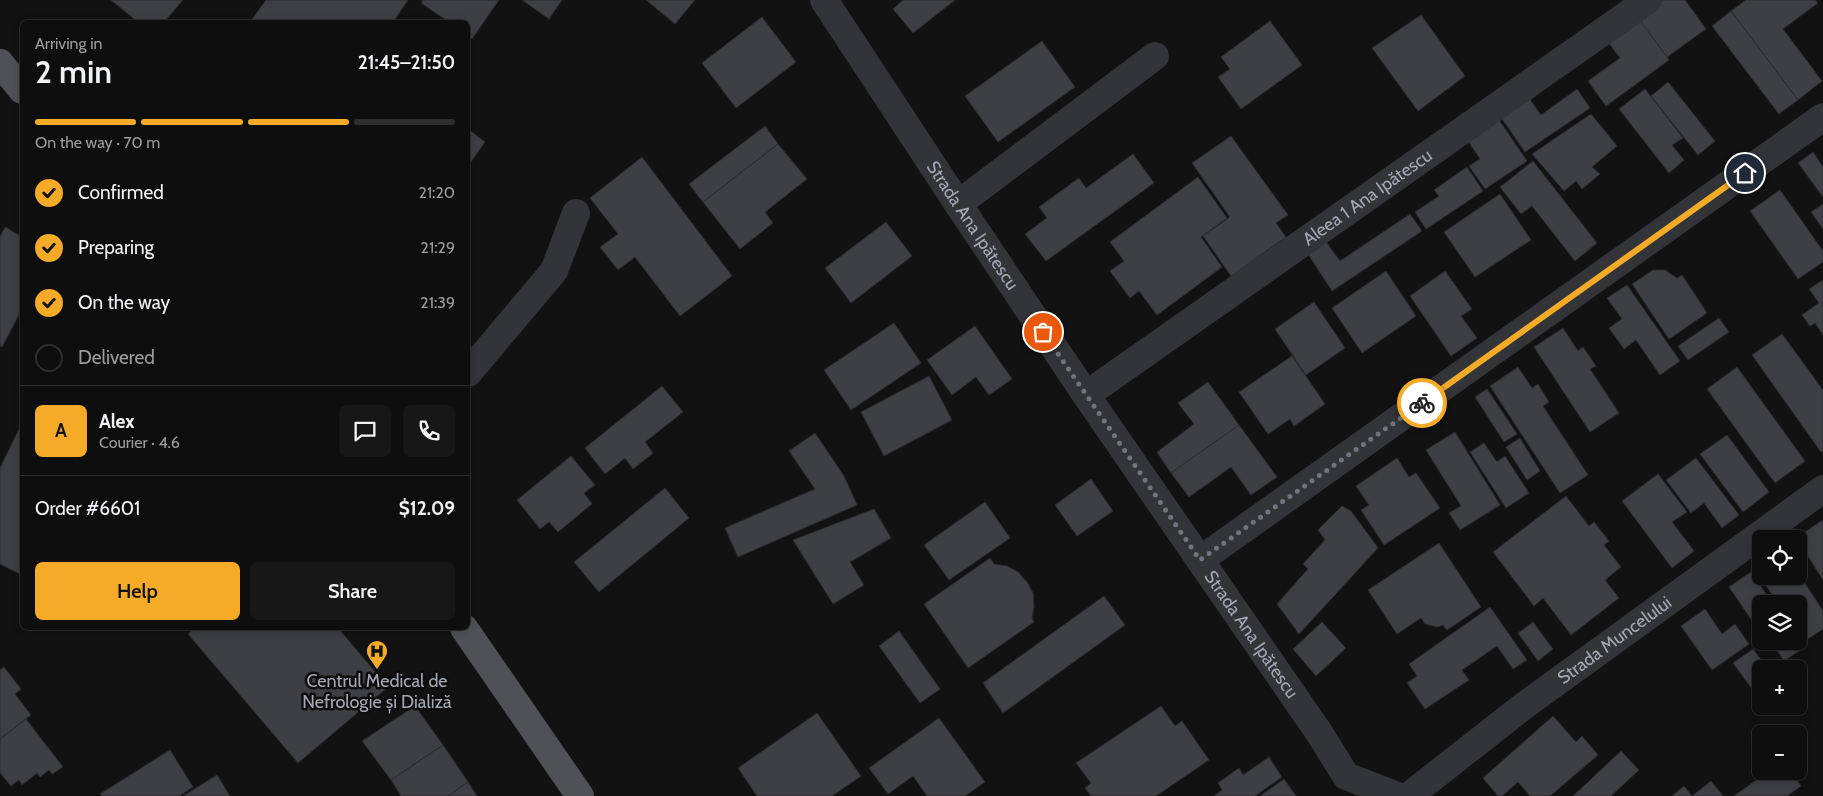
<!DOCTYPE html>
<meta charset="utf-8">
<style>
body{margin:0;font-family:Cabin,sans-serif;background:#171717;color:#f1f3f6;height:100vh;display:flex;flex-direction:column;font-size:19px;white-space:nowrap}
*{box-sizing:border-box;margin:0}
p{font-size:16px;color:#9b9c9e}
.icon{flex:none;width:28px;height:28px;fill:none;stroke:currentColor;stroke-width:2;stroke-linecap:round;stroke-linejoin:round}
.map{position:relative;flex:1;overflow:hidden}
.sheet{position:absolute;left:20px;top:20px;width:450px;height:610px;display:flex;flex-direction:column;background:#0e0e0e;border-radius:8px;box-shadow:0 2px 8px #0003,0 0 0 1px #2e2e2e}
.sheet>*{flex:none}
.controls{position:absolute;left:1752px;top:530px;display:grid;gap:10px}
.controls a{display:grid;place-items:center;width:55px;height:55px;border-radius:8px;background:#0e0e0e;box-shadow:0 2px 8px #0003,0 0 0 1px #2e2e2e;font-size:25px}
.pin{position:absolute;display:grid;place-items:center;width:42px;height:42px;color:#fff;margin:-21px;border:2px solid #fff;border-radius:50%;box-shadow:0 1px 5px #0007}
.courier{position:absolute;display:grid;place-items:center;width:50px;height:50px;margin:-25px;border:4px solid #f5ab28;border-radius:50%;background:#fff;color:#222;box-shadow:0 1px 6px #0007}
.headline em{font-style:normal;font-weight:600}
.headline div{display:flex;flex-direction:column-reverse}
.headline{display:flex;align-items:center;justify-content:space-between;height:85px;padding:0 15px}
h1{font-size:32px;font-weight:600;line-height:38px}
.bar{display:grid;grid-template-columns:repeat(4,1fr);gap:8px 5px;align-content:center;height:60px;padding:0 15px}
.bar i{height:6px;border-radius:4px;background:#2e2e2e}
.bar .on{background:#f5ab28}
.bar p{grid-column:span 4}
.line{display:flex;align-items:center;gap:12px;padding:0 15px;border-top:1px solid #2e2e2e}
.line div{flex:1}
.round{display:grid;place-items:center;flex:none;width:52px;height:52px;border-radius:8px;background:#171717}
ol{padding:0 15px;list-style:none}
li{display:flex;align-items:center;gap:15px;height:55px}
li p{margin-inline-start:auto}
li .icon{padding:5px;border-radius:50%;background:#f5ab28;color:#111;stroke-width:4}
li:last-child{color:#9b9c9e}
li i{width:28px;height:28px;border:2px solid #2e2e2e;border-radius:50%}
.primary-button{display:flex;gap:10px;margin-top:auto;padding:10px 15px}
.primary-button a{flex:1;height:58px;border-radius:8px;background:#f5ab28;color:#111;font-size:20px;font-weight:600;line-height:58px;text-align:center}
.primary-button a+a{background:#171717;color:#f1f3f6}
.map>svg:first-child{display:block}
</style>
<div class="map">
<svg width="1823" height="796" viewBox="0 0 1823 796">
<rect width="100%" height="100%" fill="#121213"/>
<g fill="#3e3f43" stroke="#2c2c2f">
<polygon points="111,0 183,0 164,22 138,22"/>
<polygon points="266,0 408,0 393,22 250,22"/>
<polygon points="423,0 499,0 472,39 468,35 468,22 449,22 421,3"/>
<polygon points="522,0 562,0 549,19"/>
<polygon points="646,0 695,0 675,24"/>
<polygon points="903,0 955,0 913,33 893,9"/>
<polygon points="1660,0 1685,0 1706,29 1667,57 1637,17"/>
<polygon points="1746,0 1815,0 1818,3 1783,29 1822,81 1798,100 1731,11"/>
<polygon points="1731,11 1798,100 1779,114 1712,26"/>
<polygon points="1421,15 1465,76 1418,111 1372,48"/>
<polygon points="1636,15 1669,60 1606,106 1588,81 1620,58 1605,38"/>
<polygon points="762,17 796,62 736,108 702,63"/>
<polygon points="1270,21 1302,65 1241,109 1218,77 1230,69 1221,57"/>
<polygon points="1042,41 1075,87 998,142 965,96"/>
<polygon points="1668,82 1715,141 1698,155 1651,96"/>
<polygon points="1577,89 1590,108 1525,152 1498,113 1526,94 1541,115"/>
<polygon points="1645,89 1683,138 1672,145 1684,160 1669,173 1619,109"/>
<polygon points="1495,114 1527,161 1485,189 1469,166 1480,159 1464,135"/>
<polygon points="1591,114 1617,146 1592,167 1600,174 1582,189 1576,181 1564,191 1532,154"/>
<polygon points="765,126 778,144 703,202 689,184"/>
<polygon points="468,129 485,142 468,166"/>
<polygon points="1231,136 1288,215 1276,223 1286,237 1231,276 1203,236 1230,217 1192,163"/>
<polygon points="778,144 807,179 765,212 773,223 740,249 703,202"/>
<polygon points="1813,152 1823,167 1823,197 1798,163"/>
<polygon points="1133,154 1154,183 1046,261 1025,234 1047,218 1039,207 1079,178 1086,188"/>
<polygon points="642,157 732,276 680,316 635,257 618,270 600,247 618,234 590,198"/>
<polygon points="1533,161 1597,243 1575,261 1532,206 1521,214 1500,187"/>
<polygon points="1467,167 1483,191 1426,229 1415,212 1439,196 1434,190"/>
<polygon points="1198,177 1227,218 1201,237 1222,267 1157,315 1139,291 1130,298 1110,271 1124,261 1110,242"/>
<polygon points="1780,190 1823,251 1823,262 1798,279 1750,211"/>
<polygon points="1500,194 1531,240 1475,277 1444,232"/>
<polygon points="1823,204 1823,229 1811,212"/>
<polygon points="1410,214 1422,231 1332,291 1306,251 1324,239 1340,261"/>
<polygon points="886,222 912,256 851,303 825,268"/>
<polygon points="5,227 22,237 22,256 19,263 22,265 22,309 2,347 0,346 0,237"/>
<polygon points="1653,270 1665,270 1677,278 1682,275 1707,313 1669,339 1632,284"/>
<polygon points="1386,271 1416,316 1362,353 1332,308"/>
<polygon points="1445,271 1472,309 1461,316 1477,338 1451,356 1410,296"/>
<polygon points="1823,280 1823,335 1815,323 1810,326 1802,315 1819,303 1809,289"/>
<polygon points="1627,285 1680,361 1660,375 1636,340 1624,349 1609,328 1622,319 1607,298"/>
<polygon points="1314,302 1345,348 1306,375 1275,329"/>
<polygon points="1719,318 1729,332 1688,360 1678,346"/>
<polygon points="894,323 921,363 851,410 824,370"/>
<polygon points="975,326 1012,379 989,395 976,377 952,395 927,360"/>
<polygon points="1563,328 1578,351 1583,347 1596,366 1590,369 1619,413 1590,432 1534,347"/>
<polygon points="1782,334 1823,390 1823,450 1821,452 1752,355"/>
<polygon points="1292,356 1325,404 1294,426 1290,419 1268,434 1239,392"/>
<polygon points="1518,367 1532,388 1538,384 1549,402 1543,406 1588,475 1560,493 1490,386"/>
<polygon points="1737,367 1805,461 1775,483 1707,389"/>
<polygon points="929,376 952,420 884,456 861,412"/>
<polygon points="1208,382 1239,425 1171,473 1157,452 1194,424 1178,403"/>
<polygon points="662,386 683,412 645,442 653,453 633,469 625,458 605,474 585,448"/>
<polygon points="1487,389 1517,434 1504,442 1475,397"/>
<polygon points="22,423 22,575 0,564 0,468"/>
<polygon points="1239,425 1277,477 1251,495 1231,467 1189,497 1171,473"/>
<polygon points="1455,432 1500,505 1460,530 1449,513 1461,506 1426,450"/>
<polygon points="815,433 844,476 857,505 738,557 725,528 815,489 789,451"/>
<polygon points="1727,435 1769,492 1743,512 1700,454"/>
<polygon points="1520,438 1540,471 1527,480 1506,447"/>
<polygon points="1484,443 1497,462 1505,456 1529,493 1506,508 1470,452"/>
<polygon points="571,456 595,485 584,493 592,504 558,532 549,522 540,529 517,500"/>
<polygon points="1397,458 1409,477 1416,473 1440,508 1384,545 1361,510 1369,505 1356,486"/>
<polygon points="1696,458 1739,515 1722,528 1704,503 1691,513 1666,480"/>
<polygon points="1658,474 1687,512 1672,522 1694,551 1672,568 1622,501"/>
<polygon points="1091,479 1113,511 1077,536 1055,505"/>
<polygon points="665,488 689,518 599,592 574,562"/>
<polygon points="1566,496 1589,526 1594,522 1609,541 1604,545 1621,567 1605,580 1619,598 1571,635 1543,598 1534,606 1493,552"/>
<polygon points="985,502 1010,538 949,580 924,545"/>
<polygon points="1342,506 1351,511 1378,548 1299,634 1277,604 1308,569 1303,564 1325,540 1318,530"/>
<polygon points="874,509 891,538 850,562 864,585 833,604 793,540"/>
<polygon points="1823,520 1823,580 1799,542 1799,539 1796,538"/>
<polygon points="1439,543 1481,607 1447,630 1443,625 1437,627 1425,624 1421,618 1397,634 1368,590"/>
<polygon points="990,558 994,564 1007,566 1018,572 1027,582 1033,593 1034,606 1032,618 1034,622 968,668 924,604"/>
<polygon points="1761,567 1761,576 1799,576 1799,574 1823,611 1823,629 1803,642 1799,635 1799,604 1778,604 1756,570"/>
<polygon points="1751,572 1773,604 1761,604 1761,620 1755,625 1729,587"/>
<polygon points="1104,596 1125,625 1003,713 983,683"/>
<polygon points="1490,607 1527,660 1513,669 1497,646 1462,670 1469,680 1425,709 1407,683 1417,676 1409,664"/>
<polygon points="1705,609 1722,634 1735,624 1749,644 1712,670 1681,626"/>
<polygon points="1322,622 1346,648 1316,676 1293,649"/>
<polygon points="1533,622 1553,649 1538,661 1518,633"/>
<polygon points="195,628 338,628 388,687 298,763 188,634"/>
<polygon points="899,631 940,689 920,703 879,646"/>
<polygon points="1771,641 1797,641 1802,649 1784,661"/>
<polygon points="1753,649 1768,669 1761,669 1761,688 1755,693 1733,663"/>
<polygon points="4,667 21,689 15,694 31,715 0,739 0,670"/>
<polygon points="415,706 443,745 391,780 362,741"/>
<polygon points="1161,706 1175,726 1182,721 1209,760 1156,796 1091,796 1085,788 1091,783 1076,763"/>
<polygon points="817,713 861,776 832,796 757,796 738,768"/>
<polygon points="1553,716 1576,742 1582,736 1598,755 1550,796 1530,796 1518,782 1502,796 1498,796 1483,778"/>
<polygon points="939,718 985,782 965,796 927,796 913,776 888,794 869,768"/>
<polygon points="26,719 63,767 52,774 49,770 40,777 37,773 22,785 19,780 11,786 0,773 0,739"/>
<polygon points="443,745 468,782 448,796 401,796 391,780"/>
<polygon points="170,750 193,787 179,796 102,796 100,794"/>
<polygon points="1621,751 1639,770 1611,796 1573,796"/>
<polygon points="1269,757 1282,777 1255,796 1214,796 1222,790 1218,783 1239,768 1243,775"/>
<polygon points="1769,771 1791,771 1801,786 1787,796 1734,796"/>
<polygon points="217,775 230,796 183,796"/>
<polygon points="1284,779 1296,796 1260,796"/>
<polygon points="1711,781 1723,796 1692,796"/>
<polygon points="468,782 477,796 448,796"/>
<polygon points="1684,786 1692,796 1672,796"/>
</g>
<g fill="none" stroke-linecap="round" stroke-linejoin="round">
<g stroke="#333438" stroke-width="28">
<path id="s1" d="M824,0L958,204L1086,395L1320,734L1346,776L1398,796"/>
<polyline points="958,204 1155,56"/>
<polyline points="468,373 554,271 576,213"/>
<path id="s2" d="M1086,395L1648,0"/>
<polyline points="1200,560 1823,117"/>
<path id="s3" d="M1409,796L1521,708L1823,489"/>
</g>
<g stroke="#4f5157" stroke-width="28">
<polyline points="0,63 22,90"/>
<polyline points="464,628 580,796"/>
</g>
</g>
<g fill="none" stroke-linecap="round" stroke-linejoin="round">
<polyline stroke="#70747c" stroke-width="5" stroke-dasharray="0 9" points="1043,332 1200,560 1422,403"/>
<polyline stroke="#f5ab28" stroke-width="6" points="1422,403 1745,173"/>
</g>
<defs>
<g id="hospital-pin" transform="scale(1.125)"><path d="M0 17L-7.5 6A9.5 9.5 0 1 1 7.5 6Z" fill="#f5ab28" stroke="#0d0d0e"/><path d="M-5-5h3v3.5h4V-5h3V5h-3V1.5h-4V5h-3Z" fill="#111"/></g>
</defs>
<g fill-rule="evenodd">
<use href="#hospital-pin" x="377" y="651"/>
</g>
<g text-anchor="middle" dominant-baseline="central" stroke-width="5" stroke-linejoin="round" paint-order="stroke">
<g font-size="18" fill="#a3a8b4" stroke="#0d0d0e">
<text stroke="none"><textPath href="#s2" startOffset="344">Aleea 1 Ana Ipătescu</textPath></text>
<text stroke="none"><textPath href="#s1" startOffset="270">Strada Ana Ipătescu</textPath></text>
<text stroke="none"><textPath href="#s1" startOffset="765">Strada Ana Ipătescu</textPath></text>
<text stroke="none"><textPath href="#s3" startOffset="258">Strada Muncelului</textPath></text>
</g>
<g font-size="18" fill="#a3a8b4" stroke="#0d0d0e">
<text x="377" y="681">Centrul Medical de<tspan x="377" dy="21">Nefrologie și Dializă</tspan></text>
</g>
</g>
</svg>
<div class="controls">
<a><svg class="icon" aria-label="locate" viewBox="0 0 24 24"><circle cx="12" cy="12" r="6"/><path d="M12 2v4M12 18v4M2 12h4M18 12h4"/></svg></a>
<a><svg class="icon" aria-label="layers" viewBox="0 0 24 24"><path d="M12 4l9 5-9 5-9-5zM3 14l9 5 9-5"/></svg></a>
<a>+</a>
<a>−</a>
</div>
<div class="pin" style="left:1043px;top:332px;background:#ea580c"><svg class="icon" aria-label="bag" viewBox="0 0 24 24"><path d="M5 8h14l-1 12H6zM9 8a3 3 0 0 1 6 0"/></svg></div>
<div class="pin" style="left:1745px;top:173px;background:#1f2937"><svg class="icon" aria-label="home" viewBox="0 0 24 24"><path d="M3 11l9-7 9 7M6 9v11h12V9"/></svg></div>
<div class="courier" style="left:1422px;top:403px"><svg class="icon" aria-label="bike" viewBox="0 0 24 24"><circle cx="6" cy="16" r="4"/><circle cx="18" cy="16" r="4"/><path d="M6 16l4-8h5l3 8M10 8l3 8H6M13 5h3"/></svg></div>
<section class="sheet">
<div class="headline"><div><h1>2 min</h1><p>Arriving in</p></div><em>21:45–21:50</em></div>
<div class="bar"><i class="on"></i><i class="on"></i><i class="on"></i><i></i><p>On the way · 70 m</p></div>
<ol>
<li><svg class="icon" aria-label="check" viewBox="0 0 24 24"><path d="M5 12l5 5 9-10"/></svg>Confirmed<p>21:20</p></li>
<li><svg class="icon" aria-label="check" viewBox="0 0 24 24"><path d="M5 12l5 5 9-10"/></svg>Preparing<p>21:29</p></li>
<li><svg class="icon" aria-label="check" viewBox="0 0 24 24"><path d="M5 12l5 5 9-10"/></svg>On the way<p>21:39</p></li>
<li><i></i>Delivered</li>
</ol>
<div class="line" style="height:90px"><b class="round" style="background:#f5ab28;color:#111">A</b><div><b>Alex</b><p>Courier · 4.6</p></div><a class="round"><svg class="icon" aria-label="chat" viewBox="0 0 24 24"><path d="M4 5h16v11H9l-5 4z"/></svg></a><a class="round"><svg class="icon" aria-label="phone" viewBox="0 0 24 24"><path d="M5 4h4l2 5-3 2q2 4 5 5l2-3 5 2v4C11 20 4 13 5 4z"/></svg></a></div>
<div class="line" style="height:65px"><div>Order #6601</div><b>$12.09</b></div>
<div class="primary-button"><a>Help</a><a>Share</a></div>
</section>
</div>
